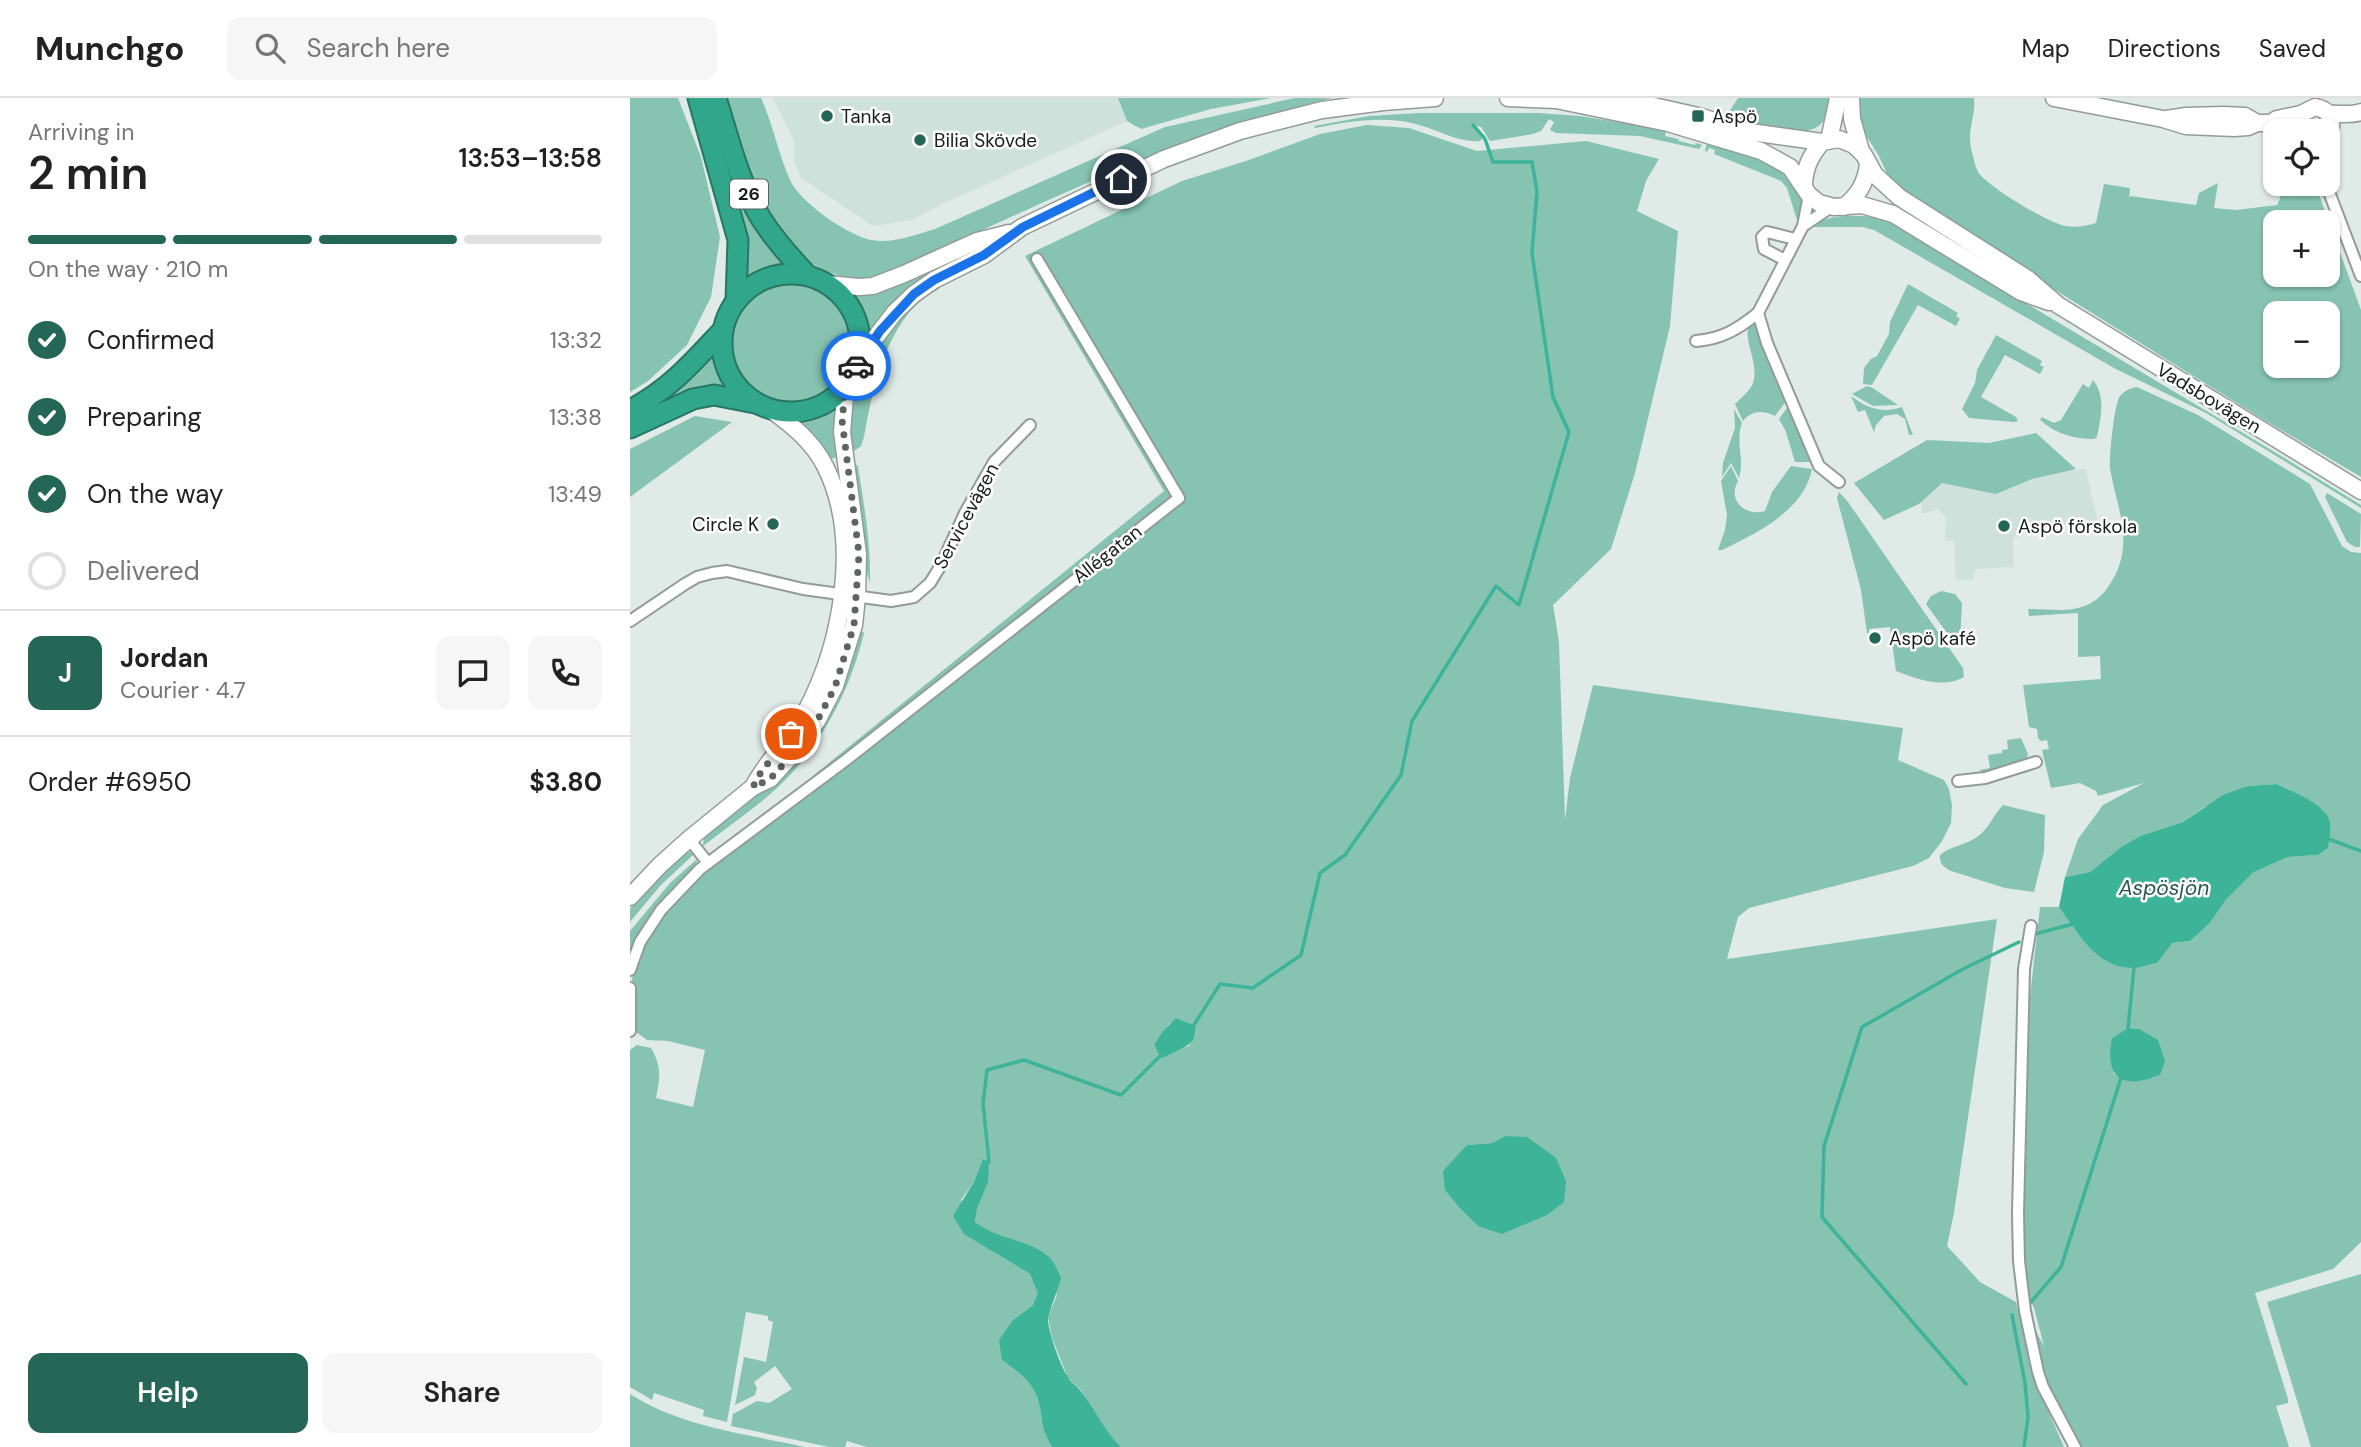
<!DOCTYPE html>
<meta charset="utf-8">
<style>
body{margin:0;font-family:"DM Sans",sans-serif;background:#f6f6f6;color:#222;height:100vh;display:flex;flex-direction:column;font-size:26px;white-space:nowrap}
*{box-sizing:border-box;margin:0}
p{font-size:23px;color:#767676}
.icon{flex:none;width:38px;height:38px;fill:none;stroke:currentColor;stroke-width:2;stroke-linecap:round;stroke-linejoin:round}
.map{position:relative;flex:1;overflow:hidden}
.drawer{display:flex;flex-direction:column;background:#fff;width:630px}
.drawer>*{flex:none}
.controls{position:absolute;left:1633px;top:21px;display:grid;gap:14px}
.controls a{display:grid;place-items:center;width:77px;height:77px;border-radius:14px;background:#fff;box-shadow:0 2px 5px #0004;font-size:35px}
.pin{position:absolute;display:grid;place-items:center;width:60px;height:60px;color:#fff;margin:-30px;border:4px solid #fff;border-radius:50%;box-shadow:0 2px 7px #0007}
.courier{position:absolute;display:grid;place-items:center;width:70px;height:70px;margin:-35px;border:5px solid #1a73e8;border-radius:50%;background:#fff;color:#222;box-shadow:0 2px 9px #0007}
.headline em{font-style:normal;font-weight:600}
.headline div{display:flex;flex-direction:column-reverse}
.headline{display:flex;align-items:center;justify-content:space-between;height:119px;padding:0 28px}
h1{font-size:46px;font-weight:600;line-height:52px}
.bar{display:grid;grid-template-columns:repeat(4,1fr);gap:10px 7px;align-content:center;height:84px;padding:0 28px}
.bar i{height:9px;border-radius:5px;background:#e0e0e0}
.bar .active{background:#256756}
.bar p{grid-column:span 4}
.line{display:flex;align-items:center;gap:18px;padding:0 28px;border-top:2px solid #e0e0e0}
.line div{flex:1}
.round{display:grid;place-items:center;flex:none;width:74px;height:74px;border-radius:14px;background:#f6f6f6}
ol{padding:0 28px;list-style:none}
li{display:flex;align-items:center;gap:21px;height:77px}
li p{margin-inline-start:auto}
li .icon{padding:7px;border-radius:50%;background:#256756;color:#fff;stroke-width:4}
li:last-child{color:#767676}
li i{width:38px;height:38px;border:4px solid #e0e0e0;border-radius:50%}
.primary-button{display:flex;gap:14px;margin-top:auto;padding:14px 28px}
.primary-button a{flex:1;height:80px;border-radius:14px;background:#256756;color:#fff;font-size:28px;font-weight:600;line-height:80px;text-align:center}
.primary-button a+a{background:#f6f6f6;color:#222}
header{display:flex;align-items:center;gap:42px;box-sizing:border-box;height:98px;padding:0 35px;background:#fff;border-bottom:2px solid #e0e0e0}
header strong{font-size:33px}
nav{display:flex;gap:38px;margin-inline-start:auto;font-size:24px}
.search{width:490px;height:63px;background:#f6f6f6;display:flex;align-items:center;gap:18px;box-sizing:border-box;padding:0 24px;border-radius:14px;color:#767676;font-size:26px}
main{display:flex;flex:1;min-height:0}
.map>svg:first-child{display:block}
</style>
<header>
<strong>Munchgo</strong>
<div class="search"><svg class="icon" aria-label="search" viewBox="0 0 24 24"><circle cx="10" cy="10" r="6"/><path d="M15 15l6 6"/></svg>Search here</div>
<nav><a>Map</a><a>Directions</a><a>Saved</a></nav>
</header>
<main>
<section class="drawer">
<div class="headline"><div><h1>2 min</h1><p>Arriving in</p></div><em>13:53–13:58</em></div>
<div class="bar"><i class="active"></i><i class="active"></i><i class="active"></i><i></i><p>On the way · 210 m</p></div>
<ol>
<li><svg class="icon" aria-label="check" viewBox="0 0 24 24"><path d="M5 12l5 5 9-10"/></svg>Confirmed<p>13:32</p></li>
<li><svg class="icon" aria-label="check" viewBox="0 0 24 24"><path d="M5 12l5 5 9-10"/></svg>Preparing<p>13:38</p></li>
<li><svg class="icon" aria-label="check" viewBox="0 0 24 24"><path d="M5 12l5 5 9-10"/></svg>On the way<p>13:49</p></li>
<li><i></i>Delivered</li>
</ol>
<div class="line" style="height:126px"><b class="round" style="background:#256756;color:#fff">J</b><div><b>Jordan</b><p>Courier · 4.7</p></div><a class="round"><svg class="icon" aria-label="chat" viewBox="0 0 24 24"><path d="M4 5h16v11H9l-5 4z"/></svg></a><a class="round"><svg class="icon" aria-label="phone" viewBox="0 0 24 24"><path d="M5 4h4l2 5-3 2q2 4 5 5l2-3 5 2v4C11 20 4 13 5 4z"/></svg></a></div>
<div class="line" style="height:91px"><div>Order #6950</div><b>$3.80</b></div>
<div class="primary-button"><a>Help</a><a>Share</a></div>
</section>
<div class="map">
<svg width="1731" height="1349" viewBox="0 0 1731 1349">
<rect width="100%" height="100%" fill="#e0eae7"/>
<g fill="#cfe1db">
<polygon points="143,0 488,0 497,23 312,106 282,122 243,128 171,80 164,63 164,43"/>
<polygon points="1456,371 1467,422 1388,434 1388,439 1383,439 1384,469 1346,471 1343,482 1326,482 1324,443 1315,442 1316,420 1309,411 1292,416 1289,383"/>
</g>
<g fill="#86c4b1" fill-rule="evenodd">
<polygon points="0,0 48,0 71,59 90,139 81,199 57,247 18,283 0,294"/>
<path d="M96,0H131C143,26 148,55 160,82C170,104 217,137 241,142C263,146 284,137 305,131L535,29L665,0H702C545,37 399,112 252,178C212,189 168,165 146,131C141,124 138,115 134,107C118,73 106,37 96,0Z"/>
<polygon points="488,0 641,0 581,11 511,31 497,23"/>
<path d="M1108,0H1200C1197,35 1179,35 1150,32C1143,31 1134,31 1128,29C1117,26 1108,20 1097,17Z"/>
<path d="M1227,0H1344C1346,22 1335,32 1343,58C1344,63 1346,70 1348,74C1358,89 1417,124 1435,128C1446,130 1456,128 1466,125L1474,86L1500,90L1499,101L1500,98L1566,107L1569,95L1588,85L1584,110L1606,112L1647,107L1650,101L1649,86H1685L1731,212V379L1631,320L1441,202L1273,94L1258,78L1249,58L1237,39L1231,26ZM1645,124H1698V177H1645ZM1645,215H1698V268H1645Z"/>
<path d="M789,15H908L950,18L1036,32L1035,38L1048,41L1049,43L1065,47L1066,45L1072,47L1069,51L1010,38L926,35L920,32L924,24L919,21L911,33L903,36L860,43L851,29L843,27L852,41L850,43C827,45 805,30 782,25C750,18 716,24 685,30L684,28L739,18Z"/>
<path d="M737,27L779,30L847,53L956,43L1029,61L1016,83L1007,113L1048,133L1040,228L1005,375L981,451L923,507L929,544L935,722L940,680L963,587L1273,630L1268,662L1314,682L1319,691L1322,707L1321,725L1312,743L1299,760L1283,768L1119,810L1108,819L1097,861L1367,821L1324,1115L1317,1148L1350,1184L1386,1204L1408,1290L1434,1349H491L479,1337L450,1291L438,1280L422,1240L418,1219L427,1197L401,1149L357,1134L345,1124L347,1111L358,1085L345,1082L331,1102L365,1155L400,1176L409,1195L403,1207L383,1222L372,1262C387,1273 403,1284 408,1302C414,1323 409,1328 422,1349H237L217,1343L215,1349H199L101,1328L103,1316L127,1303L139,1305L162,1291L145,1268L124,1284L127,1290L125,1297L105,1307L114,1259L136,1264L143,1224L138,1222V1218L116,1214L97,1324L73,1318L74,1312L24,1295L22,1302L0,1289V952L7,947L21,950C32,969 30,980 26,1000L63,1009L75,952L38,943L17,942L6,934C5,918 0,891 3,875C21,799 130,731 189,685L184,677L534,393L395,158L552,83L616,63L690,36ZM540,925L566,935L559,948L530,958L524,947ZM875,1038L848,1128L815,1092L827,1060L837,1047L862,1045Z"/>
<polygon points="1077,44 1122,57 1144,67 1154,74 1172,102 1173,107 1167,122 1157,90 1151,83 1084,56 1085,52 1079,50 1077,54 1075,53"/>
<polygon points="103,80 117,116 160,172 137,175 116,186 99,82"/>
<path d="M1235,118C1286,126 1339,172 1384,198C1500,267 1616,336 1731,407V410L1576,315L1484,270L1244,132L1233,129H1183C1195,116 1219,118 1235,118Z"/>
<polygon points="350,149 351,152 233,243 229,219 217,199 219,196 253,192"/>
<circle cx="160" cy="245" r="63"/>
<polygon points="1278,186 1328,215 1326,218 1330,221 1326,228 1288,207 1242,287 1233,286 1234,270 1241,261 1247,258 1259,236 1260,224"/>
<path d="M309,187L310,190C301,196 292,201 284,209C252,244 242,295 234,339L231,348L220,356C219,340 217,323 221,307C227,281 254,231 274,213C285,204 297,196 309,187Z"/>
<path d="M1121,226H1126L1157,302L1145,318C1133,312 1122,312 1113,323L1105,306C1111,300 1120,293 1123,285C1130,265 1110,237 1121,226Z"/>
<polygon points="1366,237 1412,263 1410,267 1414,269 1410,276 1375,257 1351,299 1386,319 1388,323 1384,324 1339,320 1332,311 1345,285 1347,272"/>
<polygon points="86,247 90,269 102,289 99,292 16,311"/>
<path d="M1463,282C1476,298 1471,320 1467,339L1464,341C1444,341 1426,336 1410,322L1412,319L1424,325L1431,322L1453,286L1459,290Z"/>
<polygon points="1237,288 1241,289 1268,307 1243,308 1222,296"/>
<path d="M1507,289L1568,317L1680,386L1712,448L1721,454L1731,455V1144L1703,1171L1625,1195L1658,1301V1305L1646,1308L1659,1349H1450L1416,1286L1403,1228L1414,1248L1404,1210L1399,1200L1393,1150L1392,1065L1400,899L1410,809H1429L1443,826L1542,845L1560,843L1580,825L1595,803L1624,774L1658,759L1688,757L1698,750L1693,712L1672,698L1647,686L1618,688L1573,710L1553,724L1510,738L1491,749L1460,774L1435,779L1448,741L1473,707L1514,685L1468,698L1466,693L1450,685L1421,690L1412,652L1419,651L1417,642L1411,643L1408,640L1407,631L1399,629L1393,587L1471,581L1470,558L1448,559V515L1399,518L1398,511C1418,511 1439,515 1457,507C1470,501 1477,492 1483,481C1505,443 1486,408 1480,370C1479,358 1484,310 1489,300C1493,293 1500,290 1507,289ZM1498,930L1509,931L1530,977C1512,984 1501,986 1484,976L1482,940Z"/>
<path d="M1221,298C1237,310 1252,316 1272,309L1283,337H1279L1275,321L1267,316L1254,318L1246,327L1244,334L1235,312L1228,314Z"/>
<polygon points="206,302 210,303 211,358 197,362 163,322 164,319 184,314"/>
<polygon points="1159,307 1182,364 1165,364 1156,334 1149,321"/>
<path d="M1104,311L1112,325C1105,344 1115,361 1109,380L1101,365L1092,379L1093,365L1105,330Z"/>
<polygon points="65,318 102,324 0,399 0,351"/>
<polygon points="1406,335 1446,371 1402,381 1366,396 1312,385 1289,406 1254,422 1224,385 1297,342 1359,345"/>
<path d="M222,364L228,368C234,407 241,446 240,485L235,468V443Z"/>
<path d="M1101,368L1108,383C1097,402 1115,419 1135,413L1142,394L1161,368L1182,371C1174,413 1126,435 1092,452H1088L1095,432L1097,417L1091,383Z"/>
<path d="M1209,394L1218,404L1333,570L1334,579C1314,591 1286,581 1266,573L1260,529L1239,531V535H1237L1231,492L1207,400Z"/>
<polygon points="1697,395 1731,416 1730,449 1725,449 1717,444 1695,399"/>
<polygon points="1311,493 1325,496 1332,505 1330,544 1322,542 1296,506 1301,498"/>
<path d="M229,531L234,535C219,597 187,657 137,699C116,716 94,732 73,748L74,738L128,696L153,673Z"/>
<polygon points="1391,640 1398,656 1396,664 1350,677 1350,672 1360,670 1358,657 1372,655 1372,652 1378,651 1377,642"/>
<path d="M1373,707L1415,717L1414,754L1404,794L1375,790L1321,773C1314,769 1309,766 1310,757C1320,748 1336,747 1347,739C1359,731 1363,717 1373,707Z"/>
<path d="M59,754L64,756L30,788L0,824C0,820 0,816 0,812C3,802 48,757 59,754Z"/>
<polygon points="67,761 66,772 0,861 0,833 40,785"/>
<polygon points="1731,1176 1731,1349 1681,1349 1637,1204"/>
<path d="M0,1296C51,1329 117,1336 175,1349H0Z"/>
</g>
<g fill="#3db397">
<path d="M1647,686C1661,693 1693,705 1699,721C1702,730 1699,741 1698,750L1688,757L1658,759L1624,774L1595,803L1580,825L1560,843L1542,845L1527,865C1520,866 1512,869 1505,870C1466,871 1449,835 1429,809L1435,779L1460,774L1491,749L1510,738L1553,724L1593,697L1618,688Z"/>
<path d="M546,920L565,928C568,950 548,950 533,960L530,958L524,947L533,933Z"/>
<path d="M1498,930L1509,931L1528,942L1535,963L1530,977C1493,992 1474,981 1482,940Z"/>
<polygon points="875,1038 897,1039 926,1060 936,1083 934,1104 917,1117 872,1136 848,1128 830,1110 815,1092 813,1073 837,1047 862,1045"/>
<path d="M353,1061L359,1064L358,1085L347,1111L345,1124C367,1142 400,1141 420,1160C425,1165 428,1174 431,1180C429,1189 418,1216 418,1222C419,1236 430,1267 438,1279C440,1284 446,1287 449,1291C465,1310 473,1332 491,1349H422C409,1328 414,1323 408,1302C403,1284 387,1273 372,1262L369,1242L383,1222L403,1207L408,1195L400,1176L334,1136L323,1118L345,1082Z"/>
</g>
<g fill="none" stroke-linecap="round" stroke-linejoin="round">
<g stroke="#3db397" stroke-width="3.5">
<polyline points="1699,741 1731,753"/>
<polyline points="1405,836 1443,826"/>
<polyline points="562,930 590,886 623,890 671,857 690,775 715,757 771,677 782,623 866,488 889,507 939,334 923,299 902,155 907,94 902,64 863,64 855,41 843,27"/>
<polyline points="1498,930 1504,870"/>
<polyline points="359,1064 353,1005 357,972 394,962 491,997 532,956"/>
<polyline points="1401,1204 1431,1169 1491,980"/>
<polyline points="1382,1217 1395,1285 1398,1319 1394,1349"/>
<polyline points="1336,1286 1192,1119 1194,1048 1232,929 1333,871 1389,844"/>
</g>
<g stroke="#929b98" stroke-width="14">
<g id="street">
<polyline points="1696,86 1731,178"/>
<polyline points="1179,97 1173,128 1128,215 1137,245 1189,368 1209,384"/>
<polyline points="1173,128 1201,109"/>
<polyline points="1155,162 1134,151 1132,139 1137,134 1165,141"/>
<path d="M1066,243C1092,241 1108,231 1128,215"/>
<polyline points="0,523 55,486 67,479 82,475 97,473 173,491 261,503 284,499 300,485 311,467 335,415 364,364 400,327"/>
<polyline points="1328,683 1355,680 1406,664"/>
<polyline points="59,741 78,765"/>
<polyline points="1401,828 1394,871 1388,1115 1389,1163 1395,1213 1408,1274 1413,1289 1445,1349"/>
<polyline points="0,872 10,844 31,812 70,771 216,662 549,400 407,161"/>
<polyline points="0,890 0,933"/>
</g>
</g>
<g stroke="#929b98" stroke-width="19">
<g id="secondary">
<polyline points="878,0 926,2 992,1 1068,18 1120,34 1192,44"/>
<polyline points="1221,0 1222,21 1231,53"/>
<polyline points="1424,0 1533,21 1556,28 1604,30 1618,29 1627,25"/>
<polyline points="926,2 1038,25 1131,53 1160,69 1179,97 1189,105 1204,109 1232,107 1263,116 1391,194 1419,204"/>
<path d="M1699,16C1711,15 1719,18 1731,14"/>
<polyline points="1537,21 1556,18 1594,17 1615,18 1627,25 1641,25 1647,21 1671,16"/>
<path d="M1670,33L1668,26L1671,16L1685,9C1700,11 1705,24 1698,37"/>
<polyline points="1199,42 1208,0"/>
<path d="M1174,89C1174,71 1180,58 1192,44L1209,41L1224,47L1234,57L1245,77L1269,99L1398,181L1428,207L1731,393"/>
<path d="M1213,109C1228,99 1236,84 1238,66"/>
<polyline points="197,186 229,189 243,188 274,176 347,143 379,135"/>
<polyline points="228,262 265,214 284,196 304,182 354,157 392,129 534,61 610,33 692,12 753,4 805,0"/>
<path d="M123,689C137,662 160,642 175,615C212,546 232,441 195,368C183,344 162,327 140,311"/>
<polyline points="0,799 30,767 59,741 123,689 140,681 160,659 187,623 205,588 224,527 227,499 228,456 212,334 216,287"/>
</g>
</g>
<g stroke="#287663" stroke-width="23">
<g id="highway">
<polyline points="68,0 108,142 106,203"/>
<path d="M86,0C99,41 109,85 132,122C145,142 161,160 177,177"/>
<circle cx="161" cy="245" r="69"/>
<path d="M0,312C39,292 62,265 92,233"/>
<polyline points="0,330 63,301 84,297 125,305"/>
</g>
</g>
<use href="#street" stroke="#fff" stroke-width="10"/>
<use href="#secondary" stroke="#fff" stroke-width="16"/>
<use href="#highway" stroke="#30a68b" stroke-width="19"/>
</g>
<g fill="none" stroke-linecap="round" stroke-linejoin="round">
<polyline stroke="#5e6462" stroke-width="7" stroke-dasharray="0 12.6" points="161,636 131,674 123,689 140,681 160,659 187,623 205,589 224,527 229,456 212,322 216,287 226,268"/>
<polyline stroke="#1a73e8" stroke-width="9" points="226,268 250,233 284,196 304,182 354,157 393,129 491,81"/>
</g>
<g fill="#256756" stroke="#fff" stroke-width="2.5">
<circle cx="197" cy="18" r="7"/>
<rect x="1061" y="11" width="14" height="14" rx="3.5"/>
<circle cx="290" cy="42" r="7"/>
<circle cx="143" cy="426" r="7"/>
<circle cx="1374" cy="428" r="7"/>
<circle cx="1245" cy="540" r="7"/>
</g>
<g text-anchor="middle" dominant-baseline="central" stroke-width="5" stroke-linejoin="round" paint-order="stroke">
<rect fill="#fff" stroke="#5d605f" stroke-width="2" x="100" y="81.5" width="38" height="29" rx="5"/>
<g font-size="18" font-weight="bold" fill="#181c1a">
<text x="119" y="96">26</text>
</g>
<g font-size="19" fill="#181c1a" stroke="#fff" text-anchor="start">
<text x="211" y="18">Tanka</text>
<text x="1082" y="18">Aspö</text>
<text x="304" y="42">Bilia Skövde</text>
<text x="129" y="426" text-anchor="end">Circle K</text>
<text x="1388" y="428">Aspö förskola</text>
<text x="1259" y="540">Aspö kafé</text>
</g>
<g font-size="19" fill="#181c1a" stroke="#fff">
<text transform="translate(1579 300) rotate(31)">Vadsbovägen</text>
<text transform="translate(336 418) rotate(-62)">Servicevägen</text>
<text transform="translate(477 456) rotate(-38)">Allégatan</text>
</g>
<g font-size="21" font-style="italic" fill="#29594c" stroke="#fff">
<text x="1534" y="790">Aspösjön</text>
</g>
</g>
</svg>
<div class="controls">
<a><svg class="icon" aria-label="locate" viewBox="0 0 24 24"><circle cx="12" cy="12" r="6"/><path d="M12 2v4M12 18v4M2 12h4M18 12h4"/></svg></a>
<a>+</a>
<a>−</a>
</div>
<div class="pin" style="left:161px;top:636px;background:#ea580c"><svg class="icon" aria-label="bag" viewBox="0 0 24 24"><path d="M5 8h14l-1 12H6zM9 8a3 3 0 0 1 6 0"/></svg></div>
<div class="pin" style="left:491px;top:81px;background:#1f2937"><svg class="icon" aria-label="home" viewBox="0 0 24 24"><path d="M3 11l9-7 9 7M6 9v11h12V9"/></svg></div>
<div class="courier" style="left:226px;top:268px"><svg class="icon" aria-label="car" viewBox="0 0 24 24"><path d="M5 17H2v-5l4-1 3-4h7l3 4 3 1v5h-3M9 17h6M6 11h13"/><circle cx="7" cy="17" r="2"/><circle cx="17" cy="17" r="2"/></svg></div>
</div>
</main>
